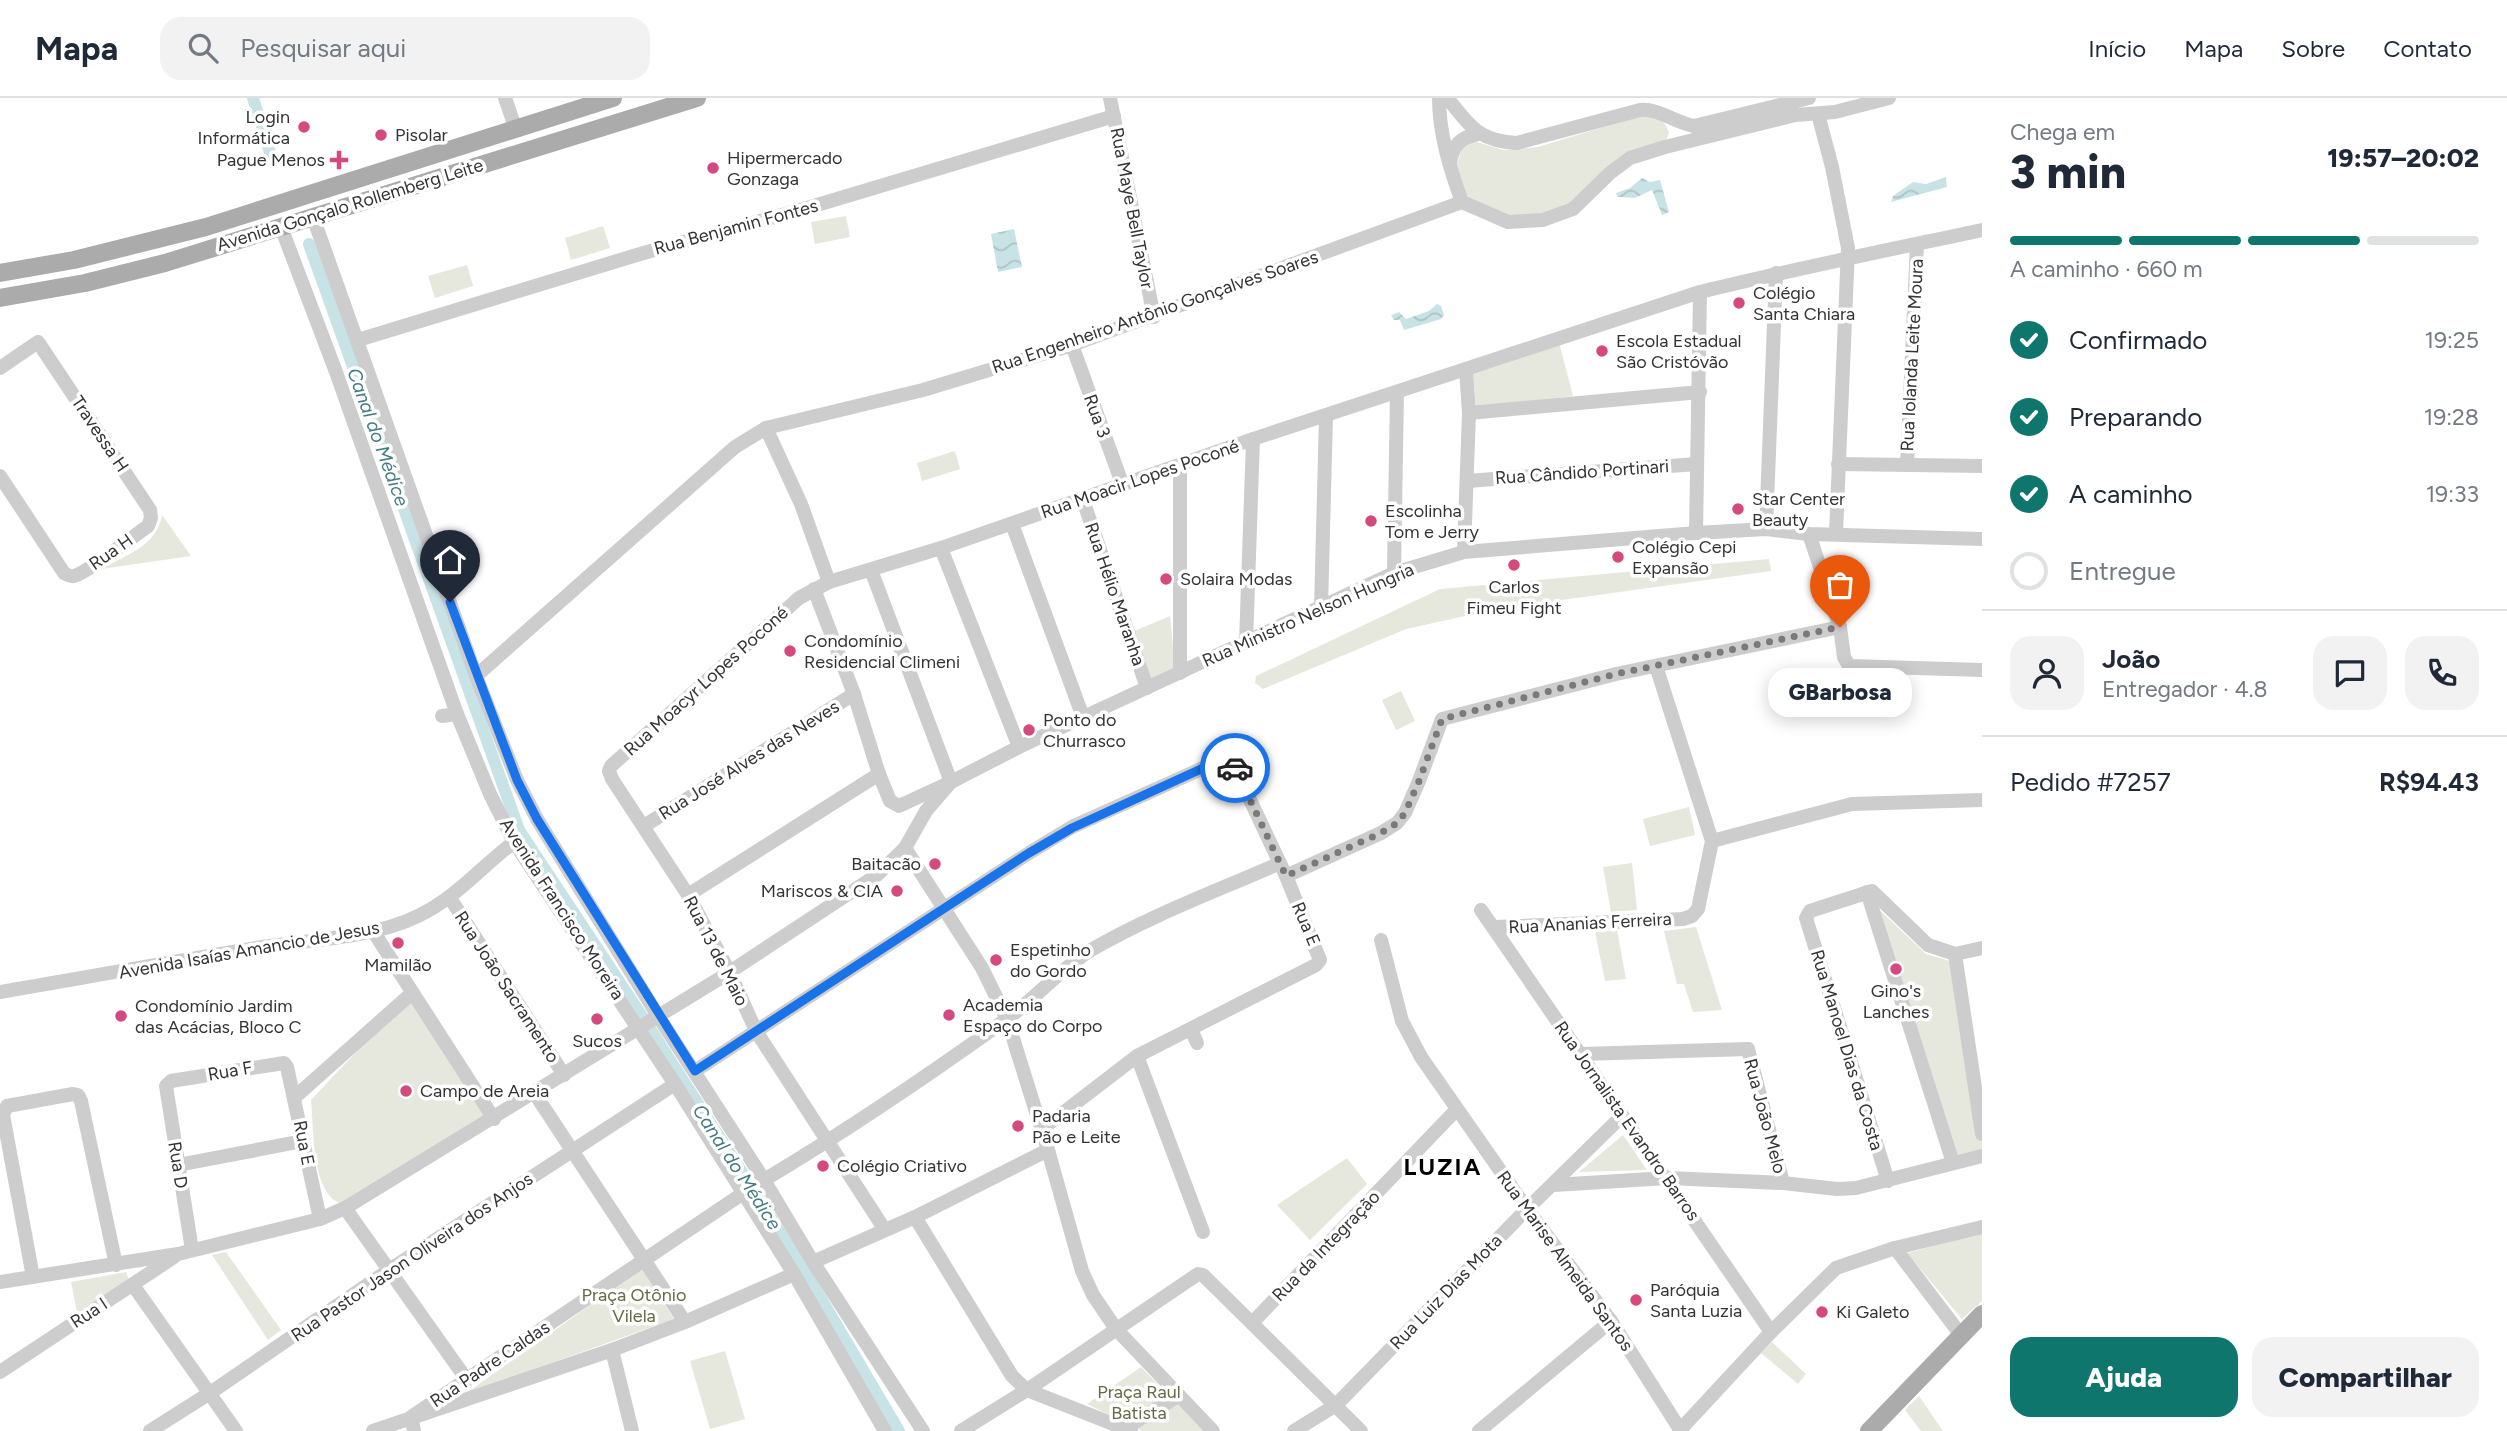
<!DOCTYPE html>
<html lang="pt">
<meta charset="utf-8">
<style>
body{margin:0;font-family:Figtree,sans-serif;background:#f2f2f3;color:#1f2937;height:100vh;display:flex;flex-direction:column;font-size:26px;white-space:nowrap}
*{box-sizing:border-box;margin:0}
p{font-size:23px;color:#747a83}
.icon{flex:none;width:38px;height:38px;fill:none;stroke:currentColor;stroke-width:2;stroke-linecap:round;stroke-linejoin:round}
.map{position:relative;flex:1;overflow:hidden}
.details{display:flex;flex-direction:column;background:#fff;width:525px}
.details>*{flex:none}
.pin{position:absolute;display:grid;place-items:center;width:60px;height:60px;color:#fff;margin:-72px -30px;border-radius:50% 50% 50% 0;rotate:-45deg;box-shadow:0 0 7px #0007}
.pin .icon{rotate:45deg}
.courier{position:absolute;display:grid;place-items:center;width:70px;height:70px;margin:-35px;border:5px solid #1a73e8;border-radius:50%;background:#fff;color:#222;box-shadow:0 2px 9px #0007}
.bubble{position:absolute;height:49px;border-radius:21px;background:#fff;box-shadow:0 4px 18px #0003;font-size:23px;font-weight:800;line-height:49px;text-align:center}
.overview em{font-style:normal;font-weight:800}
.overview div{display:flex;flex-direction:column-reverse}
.overview{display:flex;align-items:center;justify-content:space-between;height:119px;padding:0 28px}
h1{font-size:46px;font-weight:800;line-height:52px}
.bar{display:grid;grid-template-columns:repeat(4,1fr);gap:10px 7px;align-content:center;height:84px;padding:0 28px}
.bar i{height:9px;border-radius:5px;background:#e0e1e3}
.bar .selected{background:#0f766e}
.bar p{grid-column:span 4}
.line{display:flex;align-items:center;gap:18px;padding:0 28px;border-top:2px solid #e0e1e3}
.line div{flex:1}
.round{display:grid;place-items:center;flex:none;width:74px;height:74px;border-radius:21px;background:#f2f2f3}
ol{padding:0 28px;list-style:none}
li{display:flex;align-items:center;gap:21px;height:77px}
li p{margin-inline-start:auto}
li .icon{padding:7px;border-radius:50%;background:#0f766e;color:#fff;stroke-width:4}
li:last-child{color:#747a83}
li i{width:38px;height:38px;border:4px solid #e0e1e3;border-radius:50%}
.action{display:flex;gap:14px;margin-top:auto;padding:14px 28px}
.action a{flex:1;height:80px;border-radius:21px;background:#0f766e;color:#fff;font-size:28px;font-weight:800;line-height:80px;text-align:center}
.action a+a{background:#f2f2f3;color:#1f2937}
header{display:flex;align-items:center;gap:42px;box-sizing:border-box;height:98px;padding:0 35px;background:#fff;border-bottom:2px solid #e0e1e3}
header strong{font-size:33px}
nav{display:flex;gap:38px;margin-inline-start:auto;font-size:24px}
.search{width:490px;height:63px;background:#f2f2f3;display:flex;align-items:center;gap:18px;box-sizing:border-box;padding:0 24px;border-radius:21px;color:#747a83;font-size:26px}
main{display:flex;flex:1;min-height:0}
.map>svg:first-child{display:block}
</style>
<header>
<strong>Mapa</strong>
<div class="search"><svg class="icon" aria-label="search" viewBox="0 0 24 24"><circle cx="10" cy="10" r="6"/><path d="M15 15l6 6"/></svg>Pesquisar aqui</div>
<nav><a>Início</a><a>Mapa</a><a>Sobre</a><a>Contato</a></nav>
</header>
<main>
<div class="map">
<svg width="1982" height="1333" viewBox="0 0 1982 1333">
<defs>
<pattern id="water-waves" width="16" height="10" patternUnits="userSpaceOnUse" patternTransform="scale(1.75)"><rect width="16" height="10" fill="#c8e3e5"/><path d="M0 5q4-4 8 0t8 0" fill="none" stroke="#acc3c5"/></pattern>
</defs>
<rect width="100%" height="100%" fill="#fff"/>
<g fill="#e6e8dd">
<path d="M1646,16C1659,20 1665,22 1669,35L1666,42L1575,104L1539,117L1502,121L1469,100L1458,84L1456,69L1463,46L1474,43L1503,52L1538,49Z"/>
<polygon points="846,118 850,139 815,146 811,124"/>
<polygon points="603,128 610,150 571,162 565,140"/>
<polygon points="467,167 473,188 435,200 428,178"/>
<polygon points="1559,244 1573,298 1476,310 1473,272"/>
<polygon points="955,353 960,371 922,383 917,365"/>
<path d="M162,417L191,458L101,471C126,457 157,448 162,417Z"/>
<polygon points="1769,461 1771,473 1497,511 1406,531 1263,591 1255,585 1256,578 1440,491"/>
<polygon points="1170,518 1175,569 1149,581 1132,534"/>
<polygon points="1907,586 1908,601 1871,601 1871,587"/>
<polygon points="1401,593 1415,623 1396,632 1382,602"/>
<polygon points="1689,709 1695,737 1650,748 1643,721"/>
<polygon points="1632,765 1637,812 1611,814 1603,769"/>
<polygon points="1870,803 1926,856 1953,864 1982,1044 1982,1057 1954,1064"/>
<polygon points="1696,829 1722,912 1693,914 1684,886 1677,886 1664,833"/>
<polygon points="1617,832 1626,881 1605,883 1595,834"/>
<path d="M412,895L485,1016L340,1105C311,1094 314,1030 311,1002Z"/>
<polygon points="1623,1037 1647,1072 1579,1074"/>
<polygon points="1347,1060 1367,1086 1310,1142 1277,1107"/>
<polygon points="1982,1135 1982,1203 1962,1221 1907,1155"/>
<polygon points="226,1154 281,1232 268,1242 212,1157"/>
<polygon points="642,1170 674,1221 465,1296"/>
<polygon points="126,1174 129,1182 77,1214 71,1184"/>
<polygon points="1772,1244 1806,1276 1798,1286 1761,1255"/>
<polygon points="725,1253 745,1321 710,1331 690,1263"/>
<polygon points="1141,1269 1204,1333 1142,1333 1087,1306"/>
<polygon points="1919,1298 1943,1333 1921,1333 1905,1312"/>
</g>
<g fill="url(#water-waves)">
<polygon points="1946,79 1947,89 1891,104 1893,98 1913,84 1926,86"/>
<polygon points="1642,80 1650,84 1660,82 1669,114 1662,117 1652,92 1635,100 1618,99 1616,95 1630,90"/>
<polygon points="1014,131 1022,169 998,174 991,136"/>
<polygon points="1437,206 1441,208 1444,217 1441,221 1404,232 1400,222 1394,222 1391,217 1399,214 1406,221 1429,213"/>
</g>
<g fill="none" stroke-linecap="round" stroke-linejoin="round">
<g stroke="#c8e3e5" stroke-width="12">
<polyline points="253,0 271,58"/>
<polyline points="309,146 519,732 640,915 800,1165 899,1333"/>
</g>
<g stroke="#cdcdcd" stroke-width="14">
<polyline points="505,0 515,29"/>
<polyline points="1110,0 1154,219"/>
<path d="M1439,0C1439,36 1450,71 1462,104"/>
<path d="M1447,0C1471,28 1477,43 1517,45L1640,12C1658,10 1676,25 1694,28L1809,0"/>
<polyline points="1818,16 1832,69 1848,150 1836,435"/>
<path d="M1450,64C1453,47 1461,39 1478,36"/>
<polyline points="1462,104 1508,124 1543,122 1573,111 1610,75 1630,60 1665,49 1795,17 1835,14 1889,0"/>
<polyline points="313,119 476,578 517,682 537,721 658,918 764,1082 813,1164 923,1333"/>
<polyline points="281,129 336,274 457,616 490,696 514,744 675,986 794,1176 885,1333"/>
<polyline points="358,242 640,156 807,110 1114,18"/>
<polyline points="1072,247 1123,388"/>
<path d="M0,270L38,244L150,412L151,420L148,428C134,438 87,475 74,478C70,479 68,477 64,475L0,378"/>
<polyline points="1469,315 1700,294"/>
<polyline points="766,330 801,406 829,484"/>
<polyline points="1838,366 1982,368"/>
<polyline points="1907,367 1917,146"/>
<polyline points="1180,368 1180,575"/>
<polyline points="1467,383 1697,366"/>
<polyline points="1083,402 1147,590"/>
<polyline points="1012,426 1083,619"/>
<polyline points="1766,431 1776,175"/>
<polyline points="1696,435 1700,194"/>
<polyline points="1809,436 1840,529 1844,559 1849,568 1982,572"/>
<polyline points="941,450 1019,649"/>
<polyline points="1464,454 1469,315 1466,271"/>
<polyline points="1394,475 1397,294"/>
<polyline points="814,491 854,596 879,676 890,703 899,708 951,684 871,472"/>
<polyline points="1321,510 1326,318"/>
<polyline points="1246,545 1253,341"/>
<polyline points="476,578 735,349 766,330 923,292 1072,247 1462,104"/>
<polyline points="442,618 457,616"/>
<polyline points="644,728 854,596"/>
<polyline points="1712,743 1852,706 1982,702"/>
<polyline points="905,750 982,870 1007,921 1048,1052 1082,1173 1093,1197 1116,1231 1213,1333"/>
<polyline points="1286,778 1381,735 1397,725 1405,715 1419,683 1442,621 1616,576 1840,529"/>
<polyline points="1867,794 1953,1065"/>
<polyline points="688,797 879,676"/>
<polyline points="450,800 564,977"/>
<polyline points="1481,812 1771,1234"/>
<polyline points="1494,829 1683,821 1692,818 1698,811 1712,743 1656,568"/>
<polyline points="373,833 494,1021"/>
<polyline points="1381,842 1402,923 1421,959 1527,1111 1611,1223 1681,1333"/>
<polyline points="1955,856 1982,1036"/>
<path d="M0,894C87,879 175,863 262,849C311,842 373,840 418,818C456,800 482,768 514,744"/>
<polyline points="1191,931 1197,945"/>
<polyline points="1581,956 1748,951 1783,1085"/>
<polyline points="1137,958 1203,1134"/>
<polyline points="695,973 1029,755 1072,729 1223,661 1229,663 1235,670 1286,778 1320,862 1316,867 1137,958 1042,1031"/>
<polyline points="535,996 685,1224"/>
<polyline points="295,999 412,895"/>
<polyline points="178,1067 303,1043"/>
<path d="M764,1082C846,1033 926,979 1004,923C1035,901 1059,872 1091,852C1151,817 1217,793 1280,765"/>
<polyline points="1888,1083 1806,820 1810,813 1872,793 1928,847 1955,856 1982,850"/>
<polyline points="1554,1087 1667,1080 1783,1085 1837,1091 1856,1090 1982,1058"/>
<polyline points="345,1110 467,1282"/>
<polyline points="915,1119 1012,1278 1027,1292 1131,1333"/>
<path d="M885,1132L756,933L729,873L688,797L612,681L609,673L611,668L799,500L829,484L941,450L1253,341L1700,194C1794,171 1888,152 1982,132"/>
<polyline points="1895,1150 1961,1237"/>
<polyline points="192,1152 166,988 171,983 284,965 287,969 320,1121"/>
<polyline points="813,1164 915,1119 1048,1052"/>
<polyline points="33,1179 3,1017 7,1008 73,996 78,997 81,1003 116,1167"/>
<polyline points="0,1184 178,1156 320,1121 345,1110 722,879 877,777 905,750 926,713 951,684 1019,649 1394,475 1464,454 1696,435 1766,431 1809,436 1982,441"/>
<polyline points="133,1187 236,1333"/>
<polyline points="1253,1224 1457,1011"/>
<polyline points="612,1252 632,1333"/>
<polyline points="0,1274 174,1159"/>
<polyline points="1125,1330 1178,1298"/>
<polyline points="150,1333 210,1295 389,1172 675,986"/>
<polyline points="373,1333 612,1252 685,1224 794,1176"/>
<polyline points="414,1333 411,1319 742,1096"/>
<polyline points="961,1333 1027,1292 1198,1176 1203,1177 1361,1333"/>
<polyline points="1294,1333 1336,1307 1527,1111 1622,1018"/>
<polyline points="1479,1333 1611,1223"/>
<polyline points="1679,1333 1771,1234 1836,1170 1895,1150 1982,1129"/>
</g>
<g stroke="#ababab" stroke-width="18">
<polyline points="0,175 74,162 206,129 613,0"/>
<polyline points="0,200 85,185 165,165 697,0"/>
<polyline points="1869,1333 1982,1216"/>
</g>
</g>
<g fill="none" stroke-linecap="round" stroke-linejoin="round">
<polyline stroke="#7a7a7a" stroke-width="7" stroke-dasharray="0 12.6" points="1235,670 1286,778 1381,735 1397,725 1405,715 1419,683 1442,621 1616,576 1840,529"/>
<polyline stroke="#1a73e8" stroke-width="9" points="450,504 517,682 537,721 695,973 1029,755 1072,730 1223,661 1229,663 1235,670"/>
</g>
<g fill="#d5497f" stroke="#fff" stroke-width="2.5">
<circle cx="304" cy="29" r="7"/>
<circle cx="381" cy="37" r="7"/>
<path d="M335.5 51.5h7v7h7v7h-7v7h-7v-7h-7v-7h7z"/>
<circle cx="713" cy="70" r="7"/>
<circle cx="1739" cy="205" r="7"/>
<circle cx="1602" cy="253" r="7"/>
<circle cx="1738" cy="411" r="7"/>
<circle cx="1371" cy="423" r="7"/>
<circle cx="1618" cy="459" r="7"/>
<circle cx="1514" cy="467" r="7"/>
<circle cx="1166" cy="481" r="7"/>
<circle cx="790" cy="553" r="7"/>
<circle cx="1029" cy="632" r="7"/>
<circle cx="935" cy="766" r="7"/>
<circle cx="897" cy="793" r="7"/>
<circle cx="398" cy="845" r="7"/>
<circle cx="996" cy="862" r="7"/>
<circle cx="1896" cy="871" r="7"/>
<circle cx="949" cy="917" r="7"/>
<circle cx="121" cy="918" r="7"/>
<circle cx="597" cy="921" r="7"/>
<circle cx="406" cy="993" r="7"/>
<circle cx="1018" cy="1028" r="7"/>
<circle cx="823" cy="1068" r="7"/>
<circle cx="1636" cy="1202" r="7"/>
<circle cx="1822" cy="1214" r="7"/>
</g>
<g text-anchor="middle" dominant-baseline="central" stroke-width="7" stroke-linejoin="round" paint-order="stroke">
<g font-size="18" fill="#333" stroke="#fff" text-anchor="start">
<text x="290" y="19" text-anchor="end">Login<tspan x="290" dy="21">Informática</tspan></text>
<text x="395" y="37">Pisolar</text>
<text x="727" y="60">Hipermercado<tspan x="727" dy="21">Gonzaga</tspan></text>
<text x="325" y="62" text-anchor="end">Pague Menos</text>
<text x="1753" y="195">Colégio<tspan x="1753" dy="21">Santa Chiara</tspan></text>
<text x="1616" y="243">Escola Estadual<tspan x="1616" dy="21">São Cristóvão</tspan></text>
<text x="1752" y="401">Star Center<tspan x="1752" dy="21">Beauty</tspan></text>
<text x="1385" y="413">Escolinha<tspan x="1385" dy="21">Tom e Jerry</tspan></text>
<text x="1632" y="449">Colégio Cepi<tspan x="1632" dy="21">Expansão</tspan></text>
<text x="1180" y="481">Solaira Modas</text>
<text x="1514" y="489" text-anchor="middle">Carlos<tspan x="1514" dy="21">Fimeu Fight</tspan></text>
<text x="804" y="543">Condomínio<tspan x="804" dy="21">Residencial Climeni</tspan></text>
<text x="1043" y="622">Ponto do<tspan x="1043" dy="21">Churrasco</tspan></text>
<text x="921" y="766" text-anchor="end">Baitacão</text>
<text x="883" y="793" text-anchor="end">Mariscos &amp; CIA</text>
<text x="1010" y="852">Espetinho<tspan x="1010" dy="21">do Gordo</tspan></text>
<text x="398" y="867" text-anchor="middle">Mamilão</text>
<text x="1896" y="893" text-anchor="middle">Gino's<tspan x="1896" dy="21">Lanches</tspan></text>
<text x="963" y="907">Academia<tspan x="963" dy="21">Espaço do Corpo</tspan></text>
<text x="135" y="908">Condomínio Jardim<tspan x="135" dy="21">das Acácias, Bloco C</tspan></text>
<text x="597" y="943" text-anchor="middle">Sucos</text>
<text x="420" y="993">Campo de Areia</text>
<text x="1032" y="1018">Padaria<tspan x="1032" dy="21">Pão e Leite</tspan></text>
<text x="837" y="1068">Colégio Criativo</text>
<text x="1650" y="1192">Paróquia<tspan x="1650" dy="21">Santa Luzia</tspan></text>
<text x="1836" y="1214">Ki Galeto</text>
</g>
<g font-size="18" fill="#333" stroke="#fff">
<text transform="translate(350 107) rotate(-17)">Avenida Gonçalo Rollemberg Leite</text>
<text transform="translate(1132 110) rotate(79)">Rua Maye Bell Taylor</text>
<text transform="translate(736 129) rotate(-15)">Rua Benjamin Fontes</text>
<text transform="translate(1155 214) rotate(-19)">Rua Engenheiro Antônio Gonçalves Soares</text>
<text transform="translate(1912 257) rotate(-87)">Rua Iolanda Leite Moura</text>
<text transform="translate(1097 318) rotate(70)">Rua 3</text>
<text transform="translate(100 336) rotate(56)">Travessa H</text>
<text transform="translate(1582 374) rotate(-4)">Rua Cândido Portinari</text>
<text transform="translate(1140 381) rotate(-19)">Rua Moacir Lopes Poconé</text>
<text transform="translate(111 454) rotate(-35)">Rua H</text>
<text transform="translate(1115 496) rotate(71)">Rua Hélio Maranha</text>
<text transform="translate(1308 517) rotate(-24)">Rua Ministro Nelson Hungria</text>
<text transform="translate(706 583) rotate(-42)">Rua Moacyr Lopes Poconé</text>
<text transform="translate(749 662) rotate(-32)">Rua José Alves das Neves</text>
<text transform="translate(562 811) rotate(57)">Avenida Francisco Moreira</text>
<text transform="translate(1590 825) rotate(-3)">Rua Ananias Ferreira</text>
<text transform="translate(1306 826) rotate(67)">Rua E</text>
<text transform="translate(249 852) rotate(-10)">Avenida Isaías Amancio de Jesus</text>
<text transform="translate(716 853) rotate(63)">Rua 13 de Maio</text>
<text transform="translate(507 889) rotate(57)">Rua João Sacramento</text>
<text transform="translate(1847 952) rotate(73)">Rua Manoel Dias da Costa</text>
<text transform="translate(230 973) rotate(-10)">Rua F</text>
<text transform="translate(1765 1018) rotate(75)">Rua João Melo</text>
<text transform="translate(1627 1023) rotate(55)">Rua Jornalista Evandro Barros</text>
<text transform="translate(304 1045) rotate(79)">Rua E</text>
<text transform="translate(178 1067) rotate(81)">Rua D</text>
<text transform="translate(1326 1148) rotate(-46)">Rua da Integração</text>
<text transform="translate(412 1159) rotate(-34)">Rua Pastor Jason Oliveira dos Anjos</text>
<text transform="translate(1565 1163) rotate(54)">Rua Marise Almeida Santos</text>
<text transform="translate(1446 1194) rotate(-46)">Rua Luiz Dias Mota</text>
<text transform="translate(89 1215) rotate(-33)">Rua I</text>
<text transform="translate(490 1266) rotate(-34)">Rua Padre Caldas</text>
</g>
<g font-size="18" fill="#626b44" stroke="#fff">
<text x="634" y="1197">Praça Otônio<tspan x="634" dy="21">Vilela</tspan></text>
<text x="1139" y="1294">Praça Raul<tspan x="1139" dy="21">Batista</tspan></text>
</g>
<g font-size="19" font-style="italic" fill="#427c82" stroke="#fff">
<text transform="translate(378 339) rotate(70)">Canal do Médice</text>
<text transform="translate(737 1069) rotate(57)">Canal do Médice</text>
</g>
<g font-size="24" font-weight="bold" letter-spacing="2" fill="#000" stroke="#fff">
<text x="1443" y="1068">LUZIA</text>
</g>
</g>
</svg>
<div class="pin" style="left:1840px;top:529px;background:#ea580c"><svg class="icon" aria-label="bag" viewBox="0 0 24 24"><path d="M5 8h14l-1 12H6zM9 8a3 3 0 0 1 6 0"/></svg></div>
<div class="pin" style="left:450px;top:504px;background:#1f2937"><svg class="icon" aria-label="home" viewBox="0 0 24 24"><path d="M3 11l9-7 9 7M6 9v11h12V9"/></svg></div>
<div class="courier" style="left:1235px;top:670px"><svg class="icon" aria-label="car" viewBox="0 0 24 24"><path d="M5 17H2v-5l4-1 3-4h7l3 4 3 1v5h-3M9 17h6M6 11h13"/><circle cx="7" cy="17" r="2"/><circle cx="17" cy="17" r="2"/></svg></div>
<div class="bubble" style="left:1768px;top:570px;width:144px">GBarbosa</div>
</div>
<section class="details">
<div class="overview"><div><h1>3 min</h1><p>Chega em</p></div><em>19:57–20:02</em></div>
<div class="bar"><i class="selected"></i><i class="selected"></i><i class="selected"></i><i></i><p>A caminho · 660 m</p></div>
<ol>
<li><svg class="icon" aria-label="check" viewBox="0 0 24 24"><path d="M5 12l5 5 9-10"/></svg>Confirmado<p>19:25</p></li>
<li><svg class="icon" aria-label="check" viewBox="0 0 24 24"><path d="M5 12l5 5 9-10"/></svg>Preparando<p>19:28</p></li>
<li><svg class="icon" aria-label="check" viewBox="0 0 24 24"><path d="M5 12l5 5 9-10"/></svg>A caminho<p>19:33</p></li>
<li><i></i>Entregue</li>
</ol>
<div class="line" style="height:126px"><a class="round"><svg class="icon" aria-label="person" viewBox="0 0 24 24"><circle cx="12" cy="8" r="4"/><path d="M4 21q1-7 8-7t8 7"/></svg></a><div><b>João</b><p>Entregador · 4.8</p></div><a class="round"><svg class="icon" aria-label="chat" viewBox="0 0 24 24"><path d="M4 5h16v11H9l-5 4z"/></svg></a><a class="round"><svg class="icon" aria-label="phone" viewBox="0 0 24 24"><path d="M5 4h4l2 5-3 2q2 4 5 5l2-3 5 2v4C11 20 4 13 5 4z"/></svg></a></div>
<div class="line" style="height:91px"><div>Pedido #7257</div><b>R$94.43</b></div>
<div class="action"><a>Ajuda</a><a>Compartilhar</a></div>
</section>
</main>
